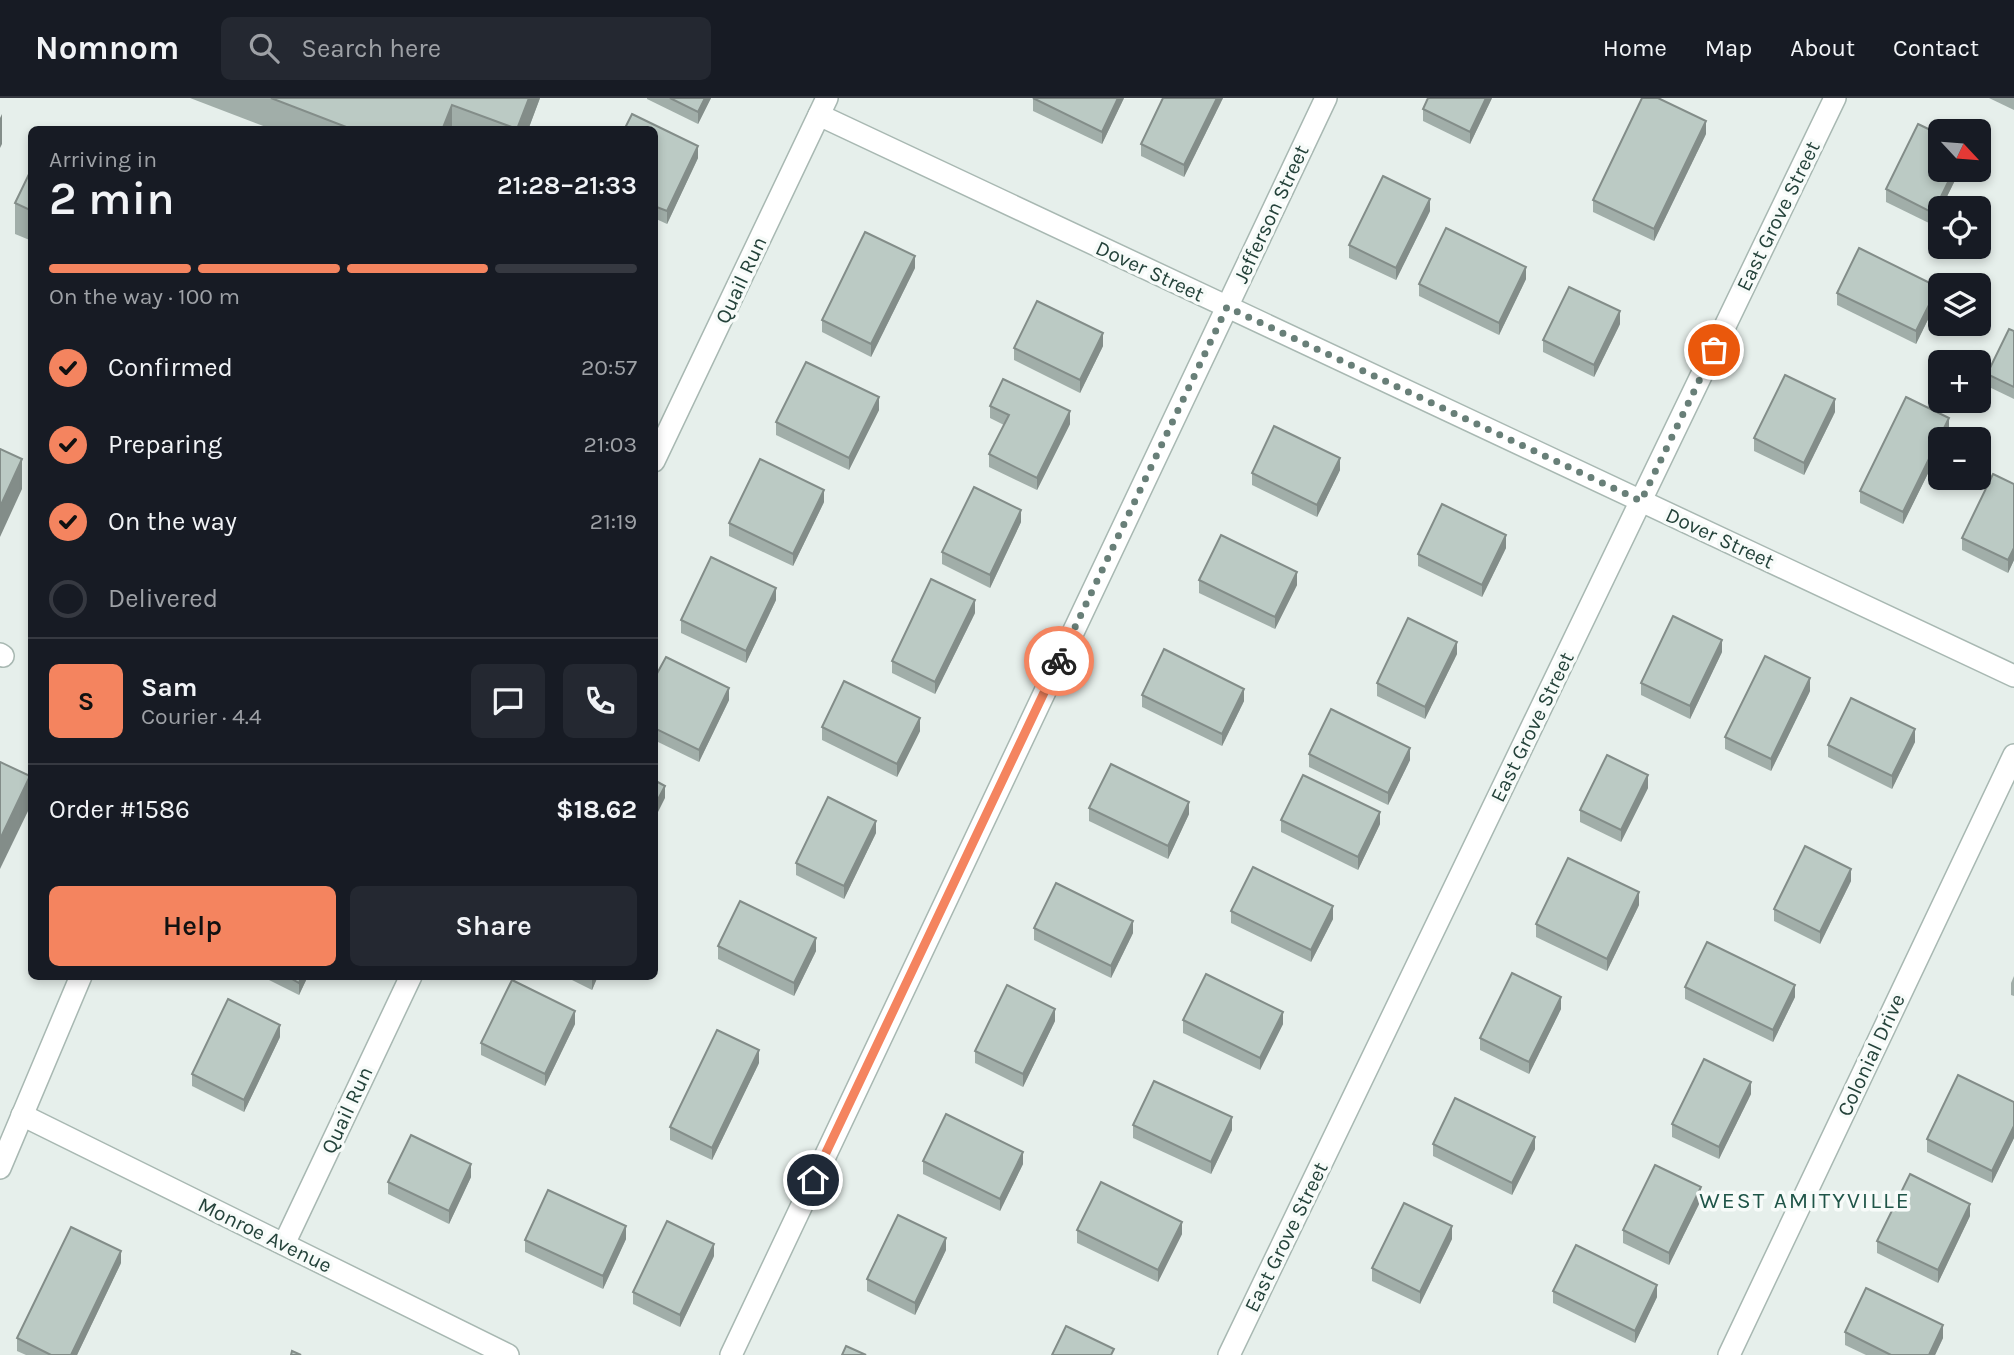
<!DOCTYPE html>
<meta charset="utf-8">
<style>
body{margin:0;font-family:Karla,sans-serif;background:#242831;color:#f1f3f6;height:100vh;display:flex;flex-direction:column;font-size:26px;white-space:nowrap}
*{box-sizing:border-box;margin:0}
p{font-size:23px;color:#9ea1a6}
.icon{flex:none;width:38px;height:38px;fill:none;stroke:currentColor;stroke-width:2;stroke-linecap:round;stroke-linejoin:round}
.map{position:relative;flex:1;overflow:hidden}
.drawer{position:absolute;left:28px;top:28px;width:630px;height:854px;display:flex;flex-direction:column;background:#171b24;border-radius:10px;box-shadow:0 4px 10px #0003}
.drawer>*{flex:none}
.needle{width:46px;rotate:116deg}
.buttons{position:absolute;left:1928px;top:21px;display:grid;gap:14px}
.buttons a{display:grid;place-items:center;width:63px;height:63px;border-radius:10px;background:#171b24;box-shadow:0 4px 10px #0003;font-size:35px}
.pin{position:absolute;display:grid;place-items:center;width:60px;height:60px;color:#fff;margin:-30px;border:4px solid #fff;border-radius:50%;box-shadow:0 2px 7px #0007}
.courier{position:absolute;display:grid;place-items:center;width:70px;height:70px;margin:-35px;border:5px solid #f4845f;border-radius:50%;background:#fff;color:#222;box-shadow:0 2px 9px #0007}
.overview em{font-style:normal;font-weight:600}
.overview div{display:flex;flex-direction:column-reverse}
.overview{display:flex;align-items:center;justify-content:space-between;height:119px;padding:0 21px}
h1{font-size:46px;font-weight:600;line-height:52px}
.bar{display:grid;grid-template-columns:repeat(4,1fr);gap:10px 7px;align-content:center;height:84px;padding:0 21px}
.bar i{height:9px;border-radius:5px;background:#363941}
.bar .selected{background:#f4845f}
.bar p{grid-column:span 4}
.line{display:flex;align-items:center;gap:18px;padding:0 21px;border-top:2px solid #363941}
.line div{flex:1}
.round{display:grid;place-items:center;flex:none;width:74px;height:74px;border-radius:10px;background:#242831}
ol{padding:0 21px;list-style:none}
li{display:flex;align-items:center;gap:21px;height:77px}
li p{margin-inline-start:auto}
li .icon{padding:7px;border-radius:50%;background:#f4845f;color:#111;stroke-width:4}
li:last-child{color:#9ea1a6}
li i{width:38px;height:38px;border:4px solid #363941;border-radius:50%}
.cta{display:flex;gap:14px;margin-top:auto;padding:14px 21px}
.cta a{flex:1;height:80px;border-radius:10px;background:#f4845f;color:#111;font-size:28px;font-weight:600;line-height:80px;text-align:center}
.cta a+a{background:#242831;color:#f1f3f6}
header{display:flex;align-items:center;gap:42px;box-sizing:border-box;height:98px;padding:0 35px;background:#171b24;border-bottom:2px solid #363941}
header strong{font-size:33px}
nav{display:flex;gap:38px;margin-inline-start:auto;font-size:24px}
.search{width:490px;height:63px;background:#242831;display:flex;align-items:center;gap:18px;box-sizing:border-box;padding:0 24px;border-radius:10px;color:#9ea1a6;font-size:26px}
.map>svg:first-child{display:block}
</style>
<header>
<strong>Nomnom</strong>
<div class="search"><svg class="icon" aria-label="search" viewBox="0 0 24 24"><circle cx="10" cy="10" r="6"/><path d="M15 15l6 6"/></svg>Search here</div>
<nav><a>Home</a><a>Map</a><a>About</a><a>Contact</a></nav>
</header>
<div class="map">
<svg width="2014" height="1257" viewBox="0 0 2014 1257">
<rect width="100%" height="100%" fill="#e6efeb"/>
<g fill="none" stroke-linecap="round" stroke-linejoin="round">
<g stroke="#a8b8b2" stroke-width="24">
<g id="street">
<polyline points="819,17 2014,578"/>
<polyline points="654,363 827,0"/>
<polyline points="0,556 3,558"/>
<polyline points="22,1017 508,1257"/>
<polyline points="0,1070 81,878"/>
<polyline points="284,1146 411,878"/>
<polyline points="731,1257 1326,0"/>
<polyline points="1229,1257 1835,0"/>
<polyline points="1729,1257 2014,657"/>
</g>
</g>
<use href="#street" stroke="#fff" stroke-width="21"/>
</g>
<g fill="#a1aea9">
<polygon points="190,0 540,0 528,32 274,32"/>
<polygon points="647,0 711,0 698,26 647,1"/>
<polygon points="1033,0 1124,0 1102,46 1033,13"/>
<polygon points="1163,0 1223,0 1184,79 1141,58 1141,46"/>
<polygon points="1492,0 1470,46 1423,23 1423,11"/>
<polygon points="1989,0 2014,0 2014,12"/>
<polygon points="654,32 698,60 667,126 654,120"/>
<polygon points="1706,36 1654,143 1593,114 1593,102"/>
<polygon points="32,70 32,143 15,136 15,105"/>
<polygon points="1960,72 1933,127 1886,104 1886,91"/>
<polygon points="1430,113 1396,182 1349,160 1349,147"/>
<polygon points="915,170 871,259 822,234 822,222"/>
<polygon points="1526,181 1499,237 1419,198 1419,186"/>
<polygon points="1837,195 1938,201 1916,246 1837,207"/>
<polygon points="1620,226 1594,279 1543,254 1543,242"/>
<polygon points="2014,233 2014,301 1987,288 1987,276"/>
<polygon points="1103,248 1080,295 1014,262 1014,250"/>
<polygon points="990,308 1070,326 1037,392 989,369 989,356 1004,327 990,320"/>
<polygon points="879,312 849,372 776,337 776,324"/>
<polygon points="1835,314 1804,377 1754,353 1754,340"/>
<polygon points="1949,332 1945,341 1941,341 1941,349 1903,426 1860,405 1860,393"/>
<polygon points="1340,372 1317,419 1252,387 1252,375"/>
<polygon points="2014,386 2014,462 2008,475 1962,452 1962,440"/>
<polygon points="824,404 793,468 729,438 729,425"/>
<polygon points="1021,424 990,490 942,466 942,454"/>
<polygon points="1506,450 1482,499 1418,468 1418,456"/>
<polygon points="1199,482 1297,487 1275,531 1199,495"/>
<polygon points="776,502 746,565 681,535 681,522"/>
<polygon points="975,515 935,596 892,575 892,563"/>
<polygon points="1722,554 1690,621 1641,597 1641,585"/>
<polygon points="1457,556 1425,621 1377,598 1377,585"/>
<polygon points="654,581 729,602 699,664 654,642"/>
<polygon points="1810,593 1771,673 1725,651 1725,639"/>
<polygon points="1142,597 1244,603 1222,648 1142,609"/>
<polygon points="822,629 920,633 897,679 822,642"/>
<polygon points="1915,644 1892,691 1828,659 1828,647"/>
<polygon points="1309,656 1410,662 1388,707 1309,669"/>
<polygon points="1648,690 1621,744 1580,724 1580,712"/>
<polygon points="1089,710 1189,716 1168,761 1089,723"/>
<polygon points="1281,722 1380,726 1358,772 1281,734"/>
<polygon points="876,735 844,801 796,777 796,765"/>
<polygon points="1851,783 1820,846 1774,823 1774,811"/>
<polygon points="1639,807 1607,873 1536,839 1536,826"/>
<polygon points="1231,813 1333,821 1311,864 1231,825"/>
<polygon points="1034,830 1133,835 1111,880 1034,842"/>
<polygon points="718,848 816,853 794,898 718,861"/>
<polygon points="261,878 308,878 299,897"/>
<polygon points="564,878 598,878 592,892"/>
<polygon points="2014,878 2014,898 2011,897 2011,885"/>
<polygon points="1685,889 1795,899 1773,944 1685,901"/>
<polygon points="1561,911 1529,976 1480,952 1480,940"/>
<polygon points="1183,922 1283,926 1260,972 1183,935"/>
<polygon points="1055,923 1023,989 975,965 975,953"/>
<polygon points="575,926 545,988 481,957 481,945"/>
<polygon points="280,939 244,1014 192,988 192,976"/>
<polygon points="759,965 712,1062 670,1042 670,1029"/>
<polygon points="1751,996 1719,1061 1672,1039 1672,1026"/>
<polygon points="2014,1004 2014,1040 1992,1085 1927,1054 1927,1041"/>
<polygon points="1133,1027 1232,1032 1211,1076 1133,1040"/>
<polygon points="1433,1046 1535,1051 1512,1097 1433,1058"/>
<polygon points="923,1063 1023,1066 1000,1113 923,1076"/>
<polygon points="471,1079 449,1126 388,1096 388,1084"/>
<polygon points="1701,1102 1669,1167 1623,1145 1623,1132"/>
<polygon points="1970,1118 1938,1185 1877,1155 1877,1143"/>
<polygon points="1077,1132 1182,1136 1158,1184 1077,1145"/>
<polygon points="626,1141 603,1191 525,1154 525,1142"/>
<polygon points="1452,1141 1420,1206 1372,1183 1372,1170"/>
<polygon points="946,1152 915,1217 867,1193 867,1181"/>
<polygon points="714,1158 680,1229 633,1206 633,1194"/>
<polygon points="121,1165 77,1257 26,1257 17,1253 17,1240"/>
<polygon points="1553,1193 1657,1199 1635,1245 1553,1205"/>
<polygon points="1845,1234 1943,1240 1935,1257 1866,1257 1845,1247"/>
</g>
<g fill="#838d89">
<polygon points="529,0 540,0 528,32 517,31"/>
<polygon points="705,0 711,0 698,26 698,14"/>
<polygon points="1118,0 1124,0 1102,46 1102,34"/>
<polygon points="1217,0 1223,0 1184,79 1184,67"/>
<polygon points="1486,0 1492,0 1470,46 1470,34"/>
<polygon points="452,7 452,32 442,32"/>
<polygon points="2,16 2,46 0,50 0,20"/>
<polygon points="1706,23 1706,36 1654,143 1654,131"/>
<polygon points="698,48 698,60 667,126 667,113"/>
<polygon points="1954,72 1960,72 1933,127 1933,115"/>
<polygon points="1430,101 1430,113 1396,182 1396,170"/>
<polygon points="915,158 915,170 871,259 871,246"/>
<polygon points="1526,169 1526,181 1499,237 1499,225"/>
<polygon points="1938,189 1938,201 1916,246 1916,233"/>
<polygon points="1620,213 1620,226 1594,279 1594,267"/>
<polygon points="1103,235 1103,248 1080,295 1080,282"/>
<polygon points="879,299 879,312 849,372 849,360"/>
<polygon points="1835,301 1835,314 1804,377 1804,365"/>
<polygon points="1070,313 1070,326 1037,392 1037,380"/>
<polygon points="1949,320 1949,332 1945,341 1941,341 1941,349 1903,426 1903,414"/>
<polygon points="1340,360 1340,372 1317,419 1317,407"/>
<polygon points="22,361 22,391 0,439 0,409"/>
<polygon points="824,392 824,404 793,468 793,456"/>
<polygon points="1021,412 1021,424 990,490 990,477"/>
<polygon points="1506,437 1506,450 1482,499 1482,487"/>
<polygon points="2014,450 2014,462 2008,475 2008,462"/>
<polygon points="1297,474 1297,487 1275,531 1275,519"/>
<polygon points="776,490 776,502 746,565 746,553"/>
<polygon points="975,502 975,515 935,596 935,584"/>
<polygon points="1722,542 1722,554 1690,621 1690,608"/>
<polygon points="1457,544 1457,556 1425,621 1425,609"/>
<polygon points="1810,580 1810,593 1771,673 1771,661"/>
<polygon points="729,590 729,602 699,664 699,652"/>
<polygon points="1244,591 1244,603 1222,648 1222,636"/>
<polygon points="920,620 920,633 897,679 897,666"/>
<polygon points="1915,631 1915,644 1892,691 1892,678"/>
<polygon points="1410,650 1410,662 1388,707 1388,695"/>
<polygon points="1648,677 1648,690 1621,744 1621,732"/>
<polygon points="30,678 30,709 0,771 0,741"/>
<polygon points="665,688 665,700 654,722 654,709"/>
<polygon points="1189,704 1189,716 1168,761 1168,748"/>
<polygon points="1380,714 1380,726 1358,772 1358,759"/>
<polygon points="876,723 876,735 844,801 844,788"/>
<polygon points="1851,771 1851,783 1820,846 1820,834"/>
<polygon points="1639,794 1639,807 1607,873 1607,861"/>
<polygon points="1333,808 1333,821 1311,864 1311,852"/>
<polygon points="1133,823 1133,835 1111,880 1111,868"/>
<polygon points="816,840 816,853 794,898 794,885"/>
<polygon points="302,878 308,878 299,897 299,885"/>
<polygon points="592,878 598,878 592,892"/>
<polygon points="1795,887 1795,899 1773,944 1773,932"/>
<polygon points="1561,899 1561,911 1529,976 1529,964"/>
<polygon points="1055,911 1055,923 1023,989 1023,976"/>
<polygon points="575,913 575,926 545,988 545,976"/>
<polygon points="1283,914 1283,926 1260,972 1260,960"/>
<polygon points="280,927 280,939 244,1014 244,1002"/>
<polygon points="759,952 759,965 712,1062 712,1050"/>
<polygon points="1751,984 1751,996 1719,1061 1719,1049"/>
<polygon points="1232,1019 1232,1032 1211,1076 1211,1064"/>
<polygon points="2014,1028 2014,1040 1992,1085 1992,1073"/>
<polygon points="1535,1039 1535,1051 1512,1097 1512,1085"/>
<polygon points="1023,1054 1023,1066 1000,1113 1000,1101"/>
<polygon points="471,1066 471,1079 449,1126 449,1113"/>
<polygon points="1701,1089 1701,1102 1669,1167 1669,1155"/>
<polygon points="1970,1106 1970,1118 1938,1185 1938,1172"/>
<polygon points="1182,1124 1182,1136 1158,1184 1158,1172"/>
<polygon points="626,1128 626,1141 603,1191 603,1178"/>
<polygon points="1452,1128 1452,1141 1420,1206 1420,1194"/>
<polygon points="946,1140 946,1152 915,1217 915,1205"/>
<polygon points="714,1146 714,1158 680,1229 680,1217"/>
<polygon points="121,1153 121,1165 77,1257 71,1257"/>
<polygon points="1657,1187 1657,1199 1635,1245 1635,1233"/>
<polygon points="1943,1227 1943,1240 1935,1257 1929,1257"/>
</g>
<g fill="#bbcac4" stroke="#838d89" stroke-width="2">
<polygon points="271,0 529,0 517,31 452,7 442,32 354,32"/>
<polygon points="670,0 705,0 698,14"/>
<polygon points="1033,0 1118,0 1102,34"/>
<polygon points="1163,0 1217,0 1184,67 1141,46"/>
<polygon points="1428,0 1486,0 1470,34 1423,11"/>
<polygon points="1642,0 1658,0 1706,23 1654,131 1593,102"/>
<polygon points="632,16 698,48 667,113 654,108 654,32 624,32"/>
<polygon points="1918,26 1941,37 1941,72 1954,72 1933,115 1886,91"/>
<polygon points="32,70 32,113 15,105"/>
<polygon points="1383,78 1430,101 1396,170 1349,147"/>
<polygon points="1446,130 1526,169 1499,225 1419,186"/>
<polygon points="865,134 915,158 871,246 822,222"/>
<polygon points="1859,150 1938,189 1916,233 1837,195"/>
<polygon points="1569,189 1620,213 1594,267 1543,242"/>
<polygon points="1037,203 1103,235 1080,282 1014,250"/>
<polygon points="2009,231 2014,233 2014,289 1987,276"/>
<polygon points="806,264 879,299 849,360 776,324"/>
<polygon points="1785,277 1835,301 1804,365 1754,340"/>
<polygon points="1003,281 1070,313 1037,380 989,356 1009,317 990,308"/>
<polygon points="1906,299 1949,320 1903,414 1860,393"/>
<polygon points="1274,328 1340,360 1317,407 1252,375"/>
<polygon points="0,351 22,361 0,409"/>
<polygon points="760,361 824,392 793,456 729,425"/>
<polygon points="1993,376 2014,386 2014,450 2008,462 1962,440"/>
<polygon points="974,389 1021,412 990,477 942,454"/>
<polygon points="1442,406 1506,437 1482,487 1418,456"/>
<polygon points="1221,437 1297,474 1275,519 1199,482"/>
<polygon points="711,459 776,490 746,553 681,522"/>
<polygon points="931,481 975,502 935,584 892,563"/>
<polygon points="1673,518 1722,542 1690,608 1641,585"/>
<polygon points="1408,520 1457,544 1425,609 1377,585"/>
<polygon points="1164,551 1244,591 1222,636 1142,597"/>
<polygon points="1765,558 1810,580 1771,661 1725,639"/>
<polygon points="666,559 729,590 699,652 654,630 654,581"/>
<polygon points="844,583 920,620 897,666 822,629"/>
<polygon points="1851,600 1915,631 1892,678 1828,647"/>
<polygon points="1331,611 1410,650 1388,695 1309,656"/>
<polygon points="1607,657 1648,677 1621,732 1580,712"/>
<polygon points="0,664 30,678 0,741"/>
<polygon points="1111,666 1189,704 1168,748 1089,710"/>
<polygon points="1303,677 1380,714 1358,759 1281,722"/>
<polygon points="654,682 665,688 654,709"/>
<polygon points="828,699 876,723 844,788 796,765"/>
<polygon points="1805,748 1851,771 1820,834 1774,811"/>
<polygon points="1568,760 1639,794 1607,861 1536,826"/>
<polygon points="1253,769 1333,808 1311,852 1231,813"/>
<polygon points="1056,785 1133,823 1111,868 1034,830"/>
<polygon points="740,803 816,840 794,885 718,848"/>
<polygon points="1707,844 1795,887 1773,932 1685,889"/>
<polygon points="1512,875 1561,899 1529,964 1480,940"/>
<polygon points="1206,876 1283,914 1260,960 1183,922"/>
<polygon points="287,878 302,878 299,885"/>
<polygon points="512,882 575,913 545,976 481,945"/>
<polygon points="1007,887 1055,911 1023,976 975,953"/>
<polygon points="228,901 280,927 244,1002 192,976"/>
<polygon points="717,932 759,952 712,1050 670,1029"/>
<polygon points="1704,961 1751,984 1719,1049 1672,1026"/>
<polygon points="1958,977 2014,1004 2014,1028 1992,1073 1927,1041"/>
<polygon points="1154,983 1232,1019 1211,1064 1133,1027"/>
<polygon points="1455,1000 1535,1039 1512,1085 1433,1046"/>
<polygon points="946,1016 1023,1054 1000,1101 923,1063"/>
<polygon points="411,1037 471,1066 449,1113 388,1084"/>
<polygon points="1655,1067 1701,1089 1669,1155 1623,1132"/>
<polygon points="1910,1076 1970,1106 1938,1172 1877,1143"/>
<polygon points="1101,1084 1182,1124 1158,1172 1077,1132"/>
<polygon points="548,1092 626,1128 603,1178 525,1142"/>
<polygon points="1404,1105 1452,1128 1420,1194 1372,1170"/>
<polygon points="898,1117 946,1140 915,1205 867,1181"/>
<polygon points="667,1123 714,1146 680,1217 633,1194"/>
<polygon points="71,1129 121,1153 71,1257 51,1257 17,1240"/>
<polygon points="1576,1147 1657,1187 1635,1233 1553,1193"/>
<polygon points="1866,1190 1943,1227 1929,1257 1891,1257 1845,1234"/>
<polygon points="1066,1228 1114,1251 1111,1257 1052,1257"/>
<polygon points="846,1248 866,1257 842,1257"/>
<polygon points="292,1253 301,1257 291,1257"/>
</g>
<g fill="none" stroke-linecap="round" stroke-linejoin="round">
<polyline stroke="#687f78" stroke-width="7" stroke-dasharray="0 12.6" points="1059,563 1227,209 1641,403 1714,252"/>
<polyline stroke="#f4845f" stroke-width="9" points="813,1082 1059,563"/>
</g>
<g text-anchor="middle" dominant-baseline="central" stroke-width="7" stroke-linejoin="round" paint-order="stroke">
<g font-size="21" fill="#24423a" stroke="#f7fbf9">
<text transform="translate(1271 116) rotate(-65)">Jefferson Street</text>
<text transform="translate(1778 118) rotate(-64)">East Grove Street</text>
<text transform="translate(1150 173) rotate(25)">Dover Street</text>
<text transform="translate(741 182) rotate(-65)">Quail Run</text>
<text transform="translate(1720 440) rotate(25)">Dover Street</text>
<text transform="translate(1532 629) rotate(-64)">East Grove Street</text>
<text transform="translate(1871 957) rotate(-65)">Colonial Drive</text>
<text transform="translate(347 1012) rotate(-65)">Quail Run</text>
<text transform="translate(265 1137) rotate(26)">Monroe Avenue</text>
<text transform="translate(1286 1139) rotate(-64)">East Grove Street</text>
</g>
<g font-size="23" letter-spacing="2" fill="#1f5548" stroke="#f7fbf9">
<text x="1805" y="1102">WEST AMITYVILLE</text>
</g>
</g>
</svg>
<div class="buttons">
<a><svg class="needle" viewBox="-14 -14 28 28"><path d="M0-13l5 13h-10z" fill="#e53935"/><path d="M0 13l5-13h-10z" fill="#9ea1a6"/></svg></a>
<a><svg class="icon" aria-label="locate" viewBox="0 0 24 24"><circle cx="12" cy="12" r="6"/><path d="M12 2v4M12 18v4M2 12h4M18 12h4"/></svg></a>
<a><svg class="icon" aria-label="layers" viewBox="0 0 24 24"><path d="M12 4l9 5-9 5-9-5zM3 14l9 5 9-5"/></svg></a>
<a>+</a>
<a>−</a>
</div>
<div class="pin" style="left:1714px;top:252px;background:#ea580c"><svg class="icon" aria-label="bag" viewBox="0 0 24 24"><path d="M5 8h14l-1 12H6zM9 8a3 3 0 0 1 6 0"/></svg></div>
<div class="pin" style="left:813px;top:1082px;background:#1f2937"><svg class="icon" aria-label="home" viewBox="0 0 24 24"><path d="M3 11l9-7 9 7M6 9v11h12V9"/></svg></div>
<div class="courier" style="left:1059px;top:563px"><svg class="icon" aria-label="bike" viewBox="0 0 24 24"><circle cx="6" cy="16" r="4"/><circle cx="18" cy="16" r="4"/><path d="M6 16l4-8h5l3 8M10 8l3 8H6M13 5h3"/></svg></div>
<section class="drawer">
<div class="overview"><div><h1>2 min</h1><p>Arriving in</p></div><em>21:28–21:33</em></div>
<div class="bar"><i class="selected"></i><i class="selected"></i><i class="selected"></i><i></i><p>On the way · 100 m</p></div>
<ol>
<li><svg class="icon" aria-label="check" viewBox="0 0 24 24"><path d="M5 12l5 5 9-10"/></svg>Confirmed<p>20:57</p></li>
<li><svg class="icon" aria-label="check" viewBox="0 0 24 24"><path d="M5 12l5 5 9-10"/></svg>Preparing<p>21:03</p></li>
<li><svg class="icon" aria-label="check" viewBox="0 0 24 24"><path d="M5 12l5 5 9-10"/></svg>On the way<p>21:19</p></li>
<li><i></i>Delivered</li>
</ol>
<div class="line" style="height:126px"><b class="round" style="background:#f4845f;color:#111">S</b><div><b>Sam</b><p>Courier · 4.4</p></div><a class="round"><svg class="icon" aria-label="chat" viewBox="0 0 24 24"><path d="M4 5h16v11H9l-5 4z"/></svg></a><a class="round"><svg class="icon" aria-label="phone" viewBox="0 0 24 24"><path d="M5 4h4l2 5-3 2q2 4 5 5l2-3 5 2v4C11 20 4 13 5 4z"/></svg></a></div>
<div class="line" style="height:91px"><div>Order #1586</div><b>$18.62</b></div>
<div class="cta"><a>Help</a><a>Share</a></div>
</section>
</div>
